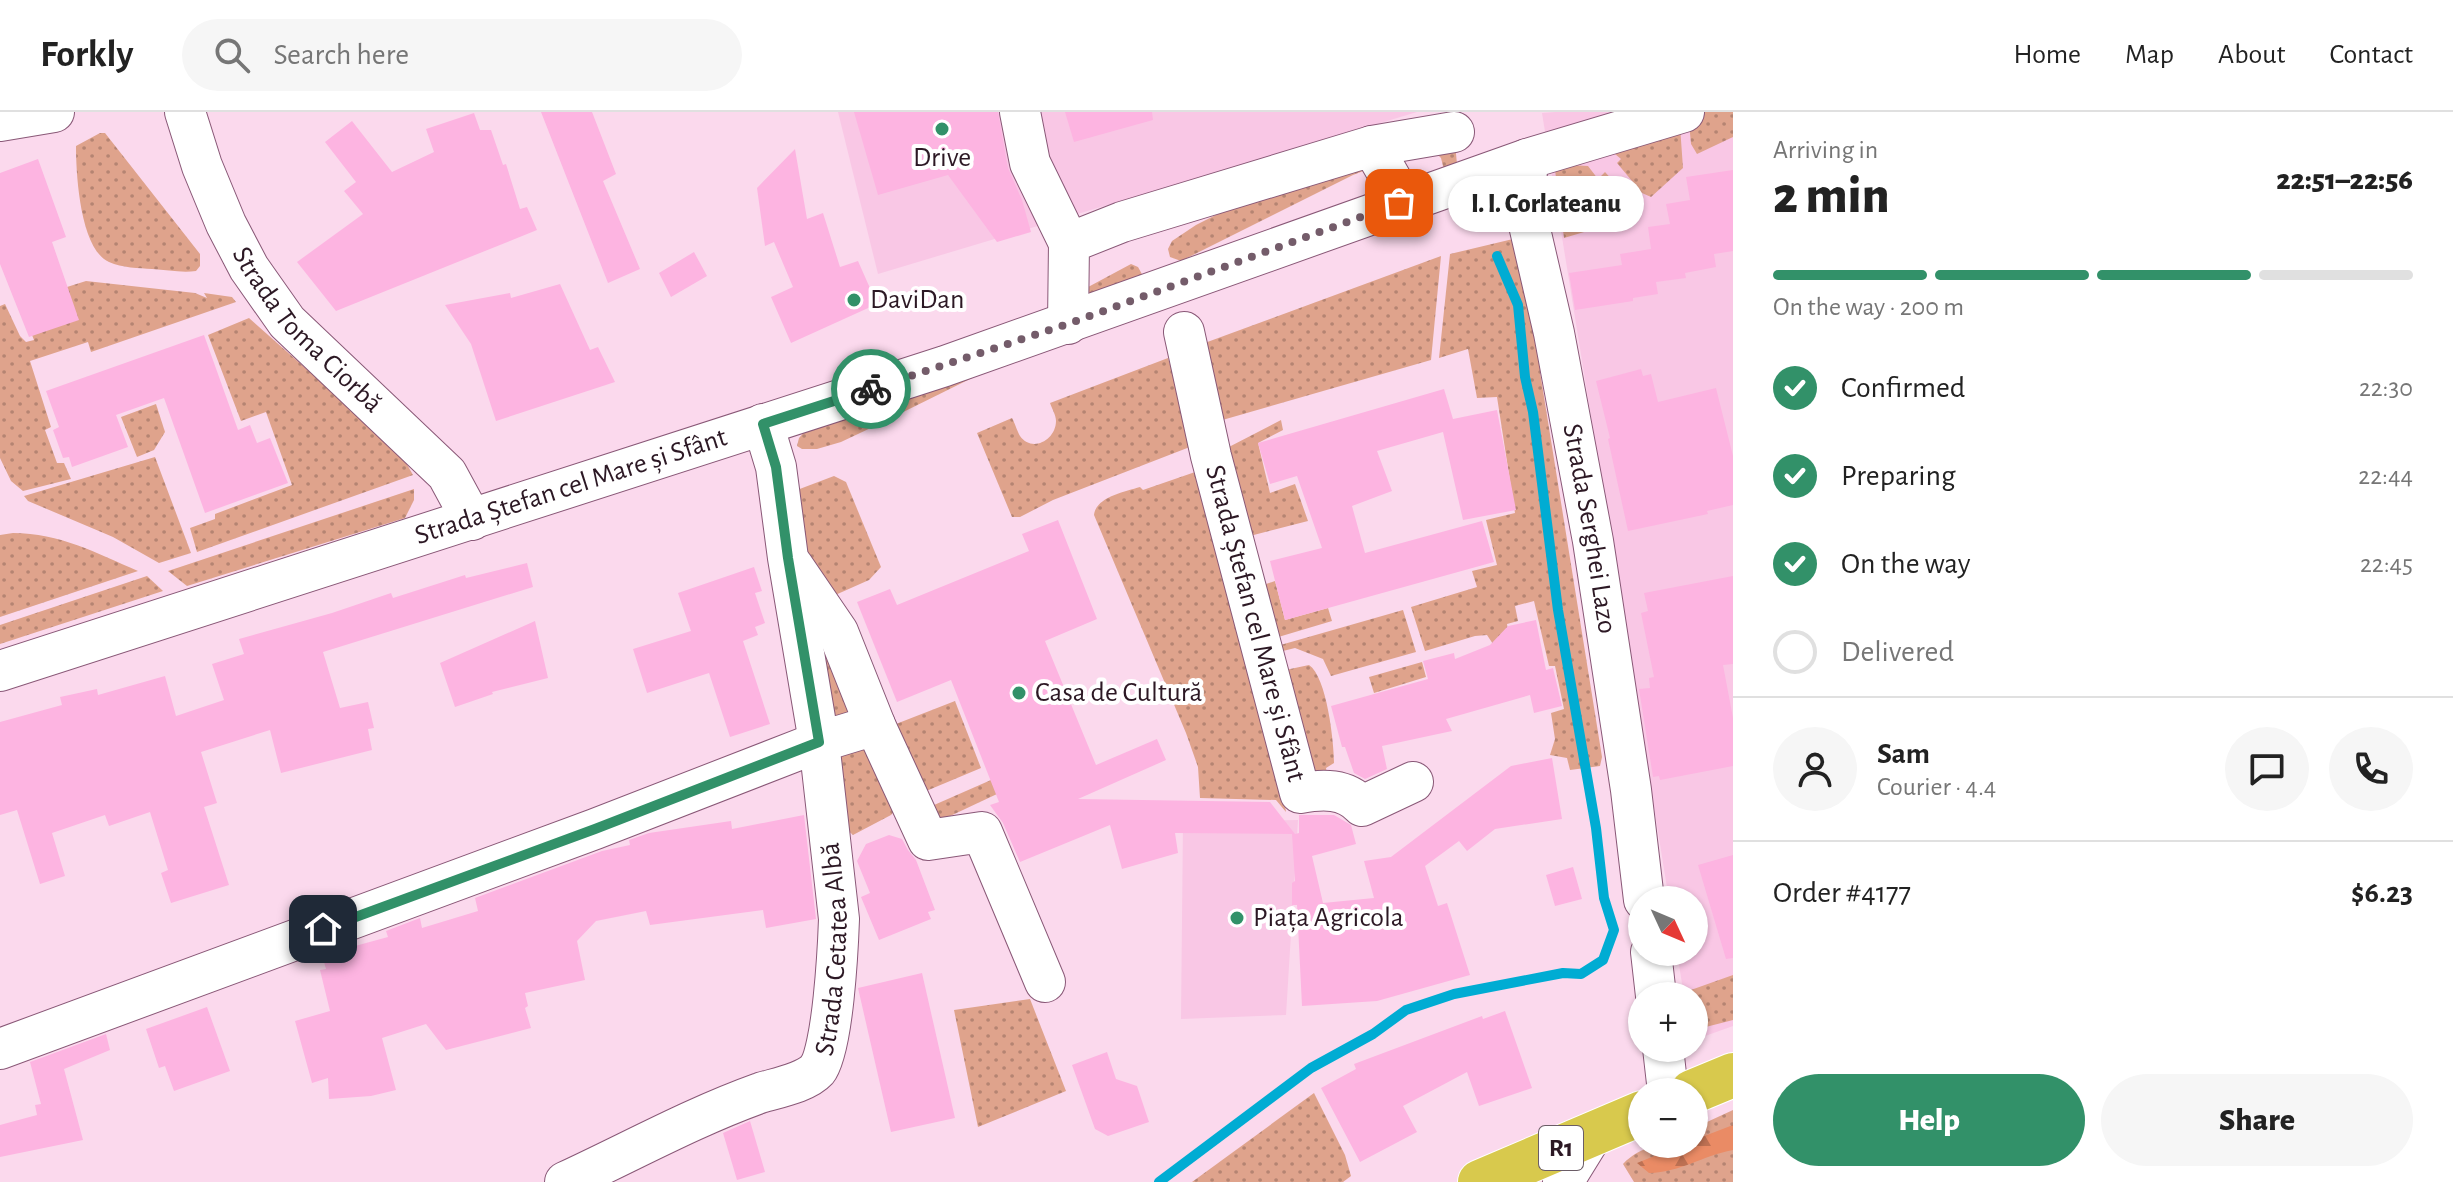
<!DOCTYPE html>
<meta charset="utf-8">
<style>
body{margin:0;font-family:"Alegreya Sans",sans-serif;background:#f6f6f6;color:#222;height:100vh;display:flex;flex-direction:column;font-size:30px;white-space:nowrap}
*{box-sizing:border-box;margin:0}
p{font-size:26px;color:#767676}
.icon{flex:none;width:44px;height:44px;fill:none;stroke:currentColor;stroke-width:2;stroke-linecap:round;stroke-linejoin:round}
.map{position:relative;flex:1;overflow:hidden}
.details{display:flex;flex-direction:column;background:#fff;width:720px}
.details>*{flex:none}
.needle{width:52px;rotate:134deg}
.fabs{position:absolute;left:1628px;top:774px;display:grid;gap:16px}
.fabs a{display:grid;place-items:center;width:80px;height:80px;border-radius:50%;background:#fff;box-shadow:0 2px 6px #0004;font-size:40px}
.pin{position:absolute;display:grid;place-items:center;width:68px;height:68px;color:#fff;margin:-34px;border-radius:16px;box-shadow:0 4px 12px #0006}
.courier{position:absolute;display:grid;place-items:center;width:80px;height:80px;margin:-40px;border:6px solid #329169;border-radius:50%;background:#fff;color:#222;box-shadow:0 2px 10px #0007}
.bubble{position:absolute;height:56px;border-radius:28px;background:#fff;box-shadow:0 2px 6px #0004;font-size:26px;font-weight:800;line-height:56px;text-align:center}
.head em{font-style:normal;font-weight:800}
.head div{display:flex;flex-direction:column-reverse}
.head{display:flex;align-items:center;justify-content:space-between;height:136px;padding:0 40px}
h1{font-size:52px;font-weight:800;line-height:60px}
.bar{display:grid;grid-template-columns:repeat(4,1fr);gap:12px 8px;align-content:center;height:96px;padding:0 40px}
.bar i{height:10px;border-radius:6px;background:#e0e0e0}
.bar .selected{background:#329169}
.bar p{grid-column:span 4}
.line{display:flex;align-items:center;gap:20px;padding:0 40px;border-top:2px solid #e0e0e0}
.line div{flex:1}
.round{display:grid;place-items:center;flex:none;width:84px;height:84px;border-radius:42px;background:#f6f6f6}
ol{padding:0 40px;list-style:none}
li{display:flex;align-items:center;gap:24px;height:88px}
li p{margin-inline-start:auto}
li .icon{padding:8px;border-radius:50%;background:#329169;color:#fff;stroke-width:4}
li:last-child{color:#767676}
li i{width:44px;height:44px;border:4px solid #e0e0e0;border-radius:50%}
.primary-button{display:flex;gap:16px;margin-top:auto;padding:16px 40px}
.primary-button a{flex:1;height:92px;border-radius:48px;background:#329169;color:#fff;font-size:32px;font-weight:800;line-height:92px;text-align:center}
.primary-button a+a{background:#f6f6f6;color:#222}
header{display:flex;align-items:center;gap:48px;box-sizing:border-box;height:112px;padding:0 40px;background:#fff;border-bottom:2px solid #e0e0e0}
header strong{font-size:38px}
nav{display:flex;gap:44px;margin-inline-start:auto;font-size:28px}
.search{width:560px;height:72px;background:#f6f6f6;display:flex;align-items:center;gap:20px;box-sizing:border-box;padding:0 28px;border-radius:44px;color:#767676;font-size:30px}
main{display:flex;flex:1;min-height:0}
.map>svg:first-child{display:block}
</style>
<header>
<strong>Forkly</strong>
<div class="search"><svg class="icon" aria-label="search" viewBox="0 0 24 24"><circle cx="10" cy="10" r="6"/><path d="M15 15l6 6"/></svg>Search here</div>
<nav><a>Home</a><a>Map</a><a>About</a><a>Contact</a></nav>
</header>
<main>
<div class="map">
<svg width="1733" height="1070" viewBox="0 0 1733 1070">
<defs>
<pattern id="grass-dots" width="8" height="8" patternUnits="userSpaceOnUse" patternTransform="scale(2)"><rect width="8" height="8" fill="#dfa38c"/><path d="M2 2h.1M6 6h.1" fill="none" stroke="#b58472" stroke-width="1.8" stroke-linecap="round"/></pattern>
<pattern id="forest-firs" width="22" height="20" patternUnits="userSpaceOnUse" patternTransform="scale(2)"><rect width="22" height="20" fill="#ea8b65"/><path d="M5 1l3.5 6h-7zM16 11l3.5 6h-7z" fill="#be7153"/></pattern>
</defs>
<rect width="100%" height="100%" fill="#fbd9ed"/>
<g fill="#f9c7e5">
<polygon points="838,0 1417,0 878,162"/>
<polygon points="1555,0 1733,0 1733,914 1694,928 1694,884 1684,884 1677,840 1694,840 1694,788 1669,788 1542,1"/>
<polygon points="1298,708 1286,903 1181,907 1183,710"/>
</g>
<g fill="url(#grass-dots)">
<polygon points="1611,0 1679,0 1683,56 1651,85 1642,81 1617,51 1621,47 1609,37 1608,9"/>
<polygon points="1688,0 1733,0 1733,25 1697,42 1691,32"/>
<path d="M100,21H105L200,142V154L196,159C182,161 167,158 152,157C139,156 122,156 109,150C80,137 76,62 76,34Z"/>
<polygon points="1454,21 1457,52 1444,58 1441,46 1437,42 1392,48 1353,63 1181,149 1170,145 1168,137 1172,129 1196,113 1275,73"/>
<polygon points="1570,53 1588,54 1598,67 1605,60 1637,95 1631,106 1564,126 1555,58"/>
<polygon points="1513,127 1544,233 1540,260 1602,645 1600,654 1570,658 1567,646 1550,643 1555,627 1551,601 1564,597 1555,554 1549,554 1534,489 1515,494 1518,509 1507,512 1511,537 1499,541 1487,523 1475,524 1425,539 1411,495 1477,475 1472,459 1497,453 1486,408 1515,401 1497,285 1477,286 1468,237 1439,246 1450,142"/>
<polygon points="1441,144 1431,248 1219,309 1191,236"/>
<polygon points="1131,152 1138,155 1143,164 1119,185 974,265 877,313 841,330 817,337 802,337 797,334 799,326 806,318 965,241"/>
<polygon points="86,169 195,181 207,186 204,181 232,185 236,190 91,240 88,230 30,249 51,315 45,318 57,351 64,351 71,367 23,379 11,369 0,346 0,194 5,192 20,224 26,230 34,228 32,223 67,175"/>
<polygon points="249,206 400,340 413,363 197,440 190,416 215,407 215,402 292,373 266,300 241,309 208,223"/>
<path d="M1168,246L1195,333L1053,388L1020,405H1012L977,321L1012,306C1015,311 1017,319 1020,324C1032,341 1056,328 1056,309C1056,303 1052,297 1050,291Z"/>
<polygon points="156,292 165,320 154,338 137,345 121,305"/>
<polygon points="1281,308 1283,318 1258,331 1270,381 1295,372 1308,409 1242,426 1225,337"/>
<polygon points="155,345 191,441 159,451 113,425 28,389 24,384"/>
<path d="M1198,359L1277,642L1286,700L1276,688L1200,686L1198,655L1186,621L1094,403C1096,385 1124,380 1140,375L1143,378Z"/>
<polygon points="834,364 846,370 881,455 869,468 833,484 802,442 797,378"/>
<polygon points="414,377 414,388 405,406 187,474 168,459"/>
<path d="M13,421C60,421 96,441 138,459L0,505V423Z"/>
<polygon points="147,464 163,479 0,532 0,513"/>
<polygon points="1275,469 1285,508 1328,496 1332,509 1268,528 1254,476"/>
<polygon points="1403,498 1416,540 1331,564 1323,547 1295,536 1279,540 1277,534"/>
<polygon points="817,522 860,602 836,612"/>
<polygon points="1422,550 1426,565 1374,581 1369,565"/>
<path d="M1309,553C1327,565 1334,630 1334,651L1326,656L1328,668L1305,671L1276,560Z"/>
<polygon points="955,589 981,656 919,682 896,612"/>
<polygon points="864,627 899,694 891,703 853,723 845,716 838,638"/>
<polygon points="991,668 997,682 931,713 925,697"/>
<polygon points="1733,863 1733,908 1698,917 1694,884 1690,884 1688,879"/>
<polygon points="1030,887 1066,979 978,1015 954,898"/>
<polygon points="1314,981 1345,1043 1351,1064 1343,1070 1192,1070"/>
<path d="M1733,998V1070H1634L1623,1052C1643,1031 1667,1032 1694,1032V1016Z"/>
</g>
<path fill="url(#forest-firs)" d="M1733,1013V1038C1701,1044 1682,1060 1649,1061L1637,1051L1684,1032H1694V1028Z"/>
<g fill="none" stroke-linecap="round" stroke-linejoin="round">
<polyline stroke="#00acd3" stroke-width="10" points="1159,1070 1311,956 1373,922 1406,898 1454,882 1563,861 1581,862 1603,848 1614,818 1604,786 1596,716 1558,498 1533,300 1525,265 1518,193 1497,144"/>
</g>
<g fill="#fdb4e1">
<polygon points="541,0 592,0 616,62 603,69 640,157 608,171"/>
<polygon points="854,0 998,0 1008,56 1022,88 1031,120 997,130 948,63 878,83"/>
<polygon points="1065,0 1152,0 1153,8 1074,30"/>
<polygon points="474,1 480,18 491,18 503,53 506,52 520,97 527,95 537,118 336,199 297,150 363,102 344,79 356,70 325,30 352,9 392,60 434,40 426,17"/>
<polygon points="795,37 807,107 823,101 840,155 858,149 877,192 791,231 771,185 793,175 774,130 765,134 757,76"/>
<polygon points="38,47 66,125 52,130 79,208 29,225 0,152 0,61"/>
<polygon points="1733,58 1733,139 1714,142 1716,155 1685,161 1686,166 1656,170 1658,182 1633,186 1633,189 1575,198 1569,161 1622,153 1620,142 1651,137 1648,115 1670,112 1666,92 1690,88 1686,65"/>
<polygon points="694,140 707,164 671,185 659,161"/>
<polygon points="560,172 590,238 598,235 615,270 496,309 471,232 445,193 510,181 511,186"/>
<polygon points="204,223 238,318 250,313 257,331 270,326 288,371 205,401 164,286 116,303 128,335 72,355 69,345 63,346 53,318 59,315 46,279"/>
<polygon points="1641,257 1643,264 1651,262 1658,290 1716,276 1733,344 1733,393 1707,399 1708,402 1628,419 1608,327 1610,326 1596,269"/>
<polygon points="1444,277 1453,307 1497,298 1516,398 1463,408 1443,320 1377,339 1392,379 1352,394 1365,441 1482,409 1494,450 1285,508 1270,449 1322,436 1297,364 1270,372 1258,331"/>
<polygon points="1058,408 1097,507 1045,529 1096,653 1157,627 1166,648 1078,687 1270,690 1295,722 1299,721 1299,703 1334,703 1351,713 1356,732 1312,744 1323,791 1374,786 1364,749 1391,745 1511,654 1552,646 1562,707 1495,717 1467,739 1459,729 1425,754 1438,794 1447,791 1470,863 1377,889 1302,894 1297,793 1292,793 1292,771 1295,769 1292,722 1175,721 1178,741 1122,757 1110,713 1020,750 1003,711 990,693 999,690 951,568 897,590 857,490 890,477 897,493 1029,439 1022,422"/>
<polygon points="527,451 533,475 323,540 340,596 368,590 374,616 368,617 372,638 281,661 270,618 201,640 217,691 204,695 229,773 171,791 161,761 168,758 150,700 109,714 105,703 52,721 65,764 40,772 17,698 0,703 0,610 62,593 60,585 97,577 98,583 165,564 176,604 224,588 212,552 244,542 239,527 332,501 391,481 393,486 465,463 466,466"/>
<polygon points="754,455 762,479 755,481 765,511 755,515 758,523 743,529 770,612 730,625 709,561 647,581 633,537 691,519 678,481"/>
<polygon points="1733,464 1733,552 1723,553 1733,606 1733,654 1660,668 1659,664 1653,665 1639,577 1650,576 1649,566 1654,565 1641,501 1648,499 1644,481"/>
<polygon points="1536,508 1546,558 1553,556 1562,594 1534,601 1530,583 1446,607 1452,619 1382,634 1387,657 1365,667 1354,661 1345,635 1342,635 1331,594 1428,567 1423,549 1454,541 1455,547 1490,533 1508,514"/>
<polygon points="535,509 548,566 492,580 493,582 455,595 440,551"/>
<polygon points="804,703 816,807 766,816 763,798 650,813 646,799 596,809 577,829 585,868 525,881 528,894 525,896 531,916 446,938 426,912 382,926 396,978 371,984 329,987 328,966 312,971 295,909 330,899 320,858 326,857 322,843 388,825 386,819 420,806 422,816 478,799 475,786 602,739 630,733 629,728 649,721 731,709 732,717"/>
<polygon points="889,723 902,727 908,738 916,748 935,798 928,800 931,807 879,828 861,785 870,781 857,749 866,732"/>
<polygon points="1733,743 1733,846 1726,847 1698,753"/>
<polygon points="1573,755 1582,787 1555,794 1546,763"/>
<polygon points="922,861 955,1006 891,1020 858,876"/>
<polygon points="207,895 230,959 174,979 165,954 159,956 146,917"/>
<polygon points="1505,899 1532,976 1479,994 1467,960 1403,994 1417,1020 1360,1050 1321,976 1356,957 1354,952 1482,904 1483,907"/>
<polygon points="106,922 110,938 64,957 83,1028 0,1045 0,1013 37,1003 35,993 41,992 30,950"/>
<polygon points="1107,940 1116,967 1137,974 1149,1010 1108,1024 1095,1017 1072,953"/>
<polygon points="750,1009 765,1060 737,1068 723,1021"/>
</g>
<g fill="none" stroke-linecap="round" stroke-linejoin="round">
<g stroke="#895877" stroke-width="42">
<g id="minor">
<path id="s1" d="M185,0L202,54L226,112L249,156L287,210L447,362L472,408"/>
<polyline points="1020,0 1030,51 1069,131"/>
<polyline points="0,9 54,0"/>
<polyline points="1372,34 1454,20"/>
<path id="s2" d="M1527,47L1526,100L1554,221L1593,429L1631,678L1644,788"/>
<polyline points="1068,212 1069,131 1122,110 1372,34 1391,67 1399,91"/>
<path id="s3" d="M1184,220L1211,344L1300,681C1323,677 1345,676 1362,694L1413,670"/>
<polyline points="793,454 838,520 875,613"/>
<path id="s4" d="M0,559L945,254L1527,47L1684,0"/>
<polyline points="1651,840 1656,884"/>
<polyline points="1663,936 1668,980"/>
<polyline points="0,937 595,717 819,630 875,613 928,728 982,720 1045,870"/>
<path id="s5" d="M565,1070C630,1040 693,1005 760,981C776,976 805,971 817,958C833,939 838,835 839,807L819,630L788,446L776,355L763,312"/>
<polyline points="1563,1070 1592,1023"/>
</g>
</g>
<g stroke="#fff" stroke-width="46">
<g id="highway">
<polyline points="1692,980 1733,963"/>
<polyline points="1480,1070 1642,1001"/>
</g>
</g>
<use href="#minor" stroke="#fff" stroke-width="40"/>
<use href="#highway" stroke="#d8c94d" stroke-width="44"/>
</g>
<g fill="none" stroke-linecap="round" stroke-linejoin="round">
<polyline stroke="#745c6a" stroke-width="8" stroke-dasharray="0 14.4" points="871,277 1068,212 1399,91"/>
<polyline stroke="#329169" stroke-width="10" points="323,817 595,717 819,630 788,446 776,355 763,312 871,277"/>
</g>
<g fill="#329169" stroke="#fff" stroke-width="3">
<circle cx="942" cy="17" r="8"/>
<circle cx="854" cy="188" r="8"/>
<circle cx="1019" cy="581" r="8"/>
<circle cx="1237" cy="806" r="8"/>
</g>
<g text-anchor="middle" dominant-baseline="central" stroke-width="8" stroke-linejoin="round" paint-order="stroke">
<rect fill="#fff" stroke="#6b5d66" stroke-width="2" x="1539" y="1014" width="44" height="44" rx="6"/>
<g font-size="26" font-weight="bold" fill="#2c1824">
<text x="1561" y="1036">R1</text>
</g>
<g font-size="28" fill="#2c1824" stroke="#fff" text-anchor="start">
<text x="942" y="46" text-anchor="middle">Drive</text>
<text x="870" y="188">DaviDan</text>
<text x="1035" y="581">Casa de Cultură</text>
<text x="1253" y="806">Piața Agricola</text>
</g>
<g font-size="28" fill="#2c1824" stroke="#fff">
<text stroke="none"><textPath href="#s1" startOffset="254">Strada Toma Ciorbă</textPath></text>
<text stroke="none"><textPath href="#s4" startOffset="600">Strada Ștefan cel Mare și Sfânt</textPath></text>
<text stroke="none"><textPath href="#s2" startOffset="376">Strada Serghei Lazo</textPath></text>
<text stroke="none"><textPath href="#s3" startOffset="300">Strada Ștefan cel Mare și Sfânt</textPath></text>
<text stroke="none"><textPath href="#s5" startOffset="400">Strada Cetatea Albă</textPath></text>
</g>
</g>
</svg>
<div class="fabs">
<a><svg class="needle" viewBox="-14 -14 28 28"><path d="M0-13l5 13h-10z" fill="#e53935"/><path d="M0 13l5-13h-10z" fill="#767676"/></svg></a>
<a>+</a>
<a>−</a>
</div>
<div class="pin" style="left:1399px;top:91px;background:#ea580c"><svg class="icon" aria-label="bag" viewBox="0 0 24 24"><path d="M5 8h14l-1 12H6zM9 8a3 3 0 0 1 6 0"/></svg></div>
<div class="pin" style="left:323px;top:817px;background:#1f2937"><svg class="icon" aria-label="home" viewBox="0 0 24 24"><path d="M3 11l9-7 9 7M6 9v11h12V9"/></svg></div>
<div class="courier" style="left:871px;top:277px"><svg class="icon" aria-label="bike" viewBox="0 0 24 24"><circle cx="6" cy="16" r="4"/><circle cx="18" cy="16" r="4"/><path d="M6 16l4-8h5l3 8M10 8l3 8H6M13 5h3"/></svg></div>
<div class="bubble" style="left:1448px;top:64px;width:196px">I. I. Corlateanu</div>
</div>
<section class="details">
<div class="head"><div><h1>2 min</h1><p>Arriving in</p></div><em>22:51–22:56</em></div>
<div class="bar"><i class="selected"></i><i class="selected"></i><i class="selected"></i><i></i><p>On the way · 200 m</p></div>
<ol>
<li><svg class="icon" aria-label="check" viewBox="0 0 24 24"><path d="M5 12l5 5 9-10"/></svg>Confirmed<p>22:30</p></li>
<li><svg class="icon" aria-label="check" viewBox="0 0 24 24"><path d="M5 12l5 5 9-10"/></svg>Preparing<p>22:44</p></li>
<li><svg class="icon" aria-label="check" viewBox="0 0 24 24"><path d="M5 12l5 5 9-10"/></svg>On the way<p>22:45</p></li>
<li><i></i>Delivered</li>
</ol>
<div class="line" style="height:144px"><a class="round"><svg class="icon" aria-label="person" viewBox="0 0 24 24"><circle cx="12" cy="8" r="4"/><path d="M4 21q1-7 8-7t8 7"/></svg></a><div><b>Sam</b><p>Courier · 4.4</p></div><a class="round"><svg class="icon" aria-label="chat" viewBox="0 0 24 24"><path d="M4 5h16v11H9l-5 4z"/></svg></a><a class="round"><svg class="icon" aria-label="phone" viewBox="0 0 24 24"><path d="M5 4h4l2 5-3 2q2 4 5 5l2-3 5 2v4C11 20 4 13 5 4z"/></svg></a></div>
<div class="line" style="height:104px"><div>Order #4177</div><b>$6.23</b></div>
<div class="primary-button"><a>Help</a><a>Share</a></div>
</section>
</main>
